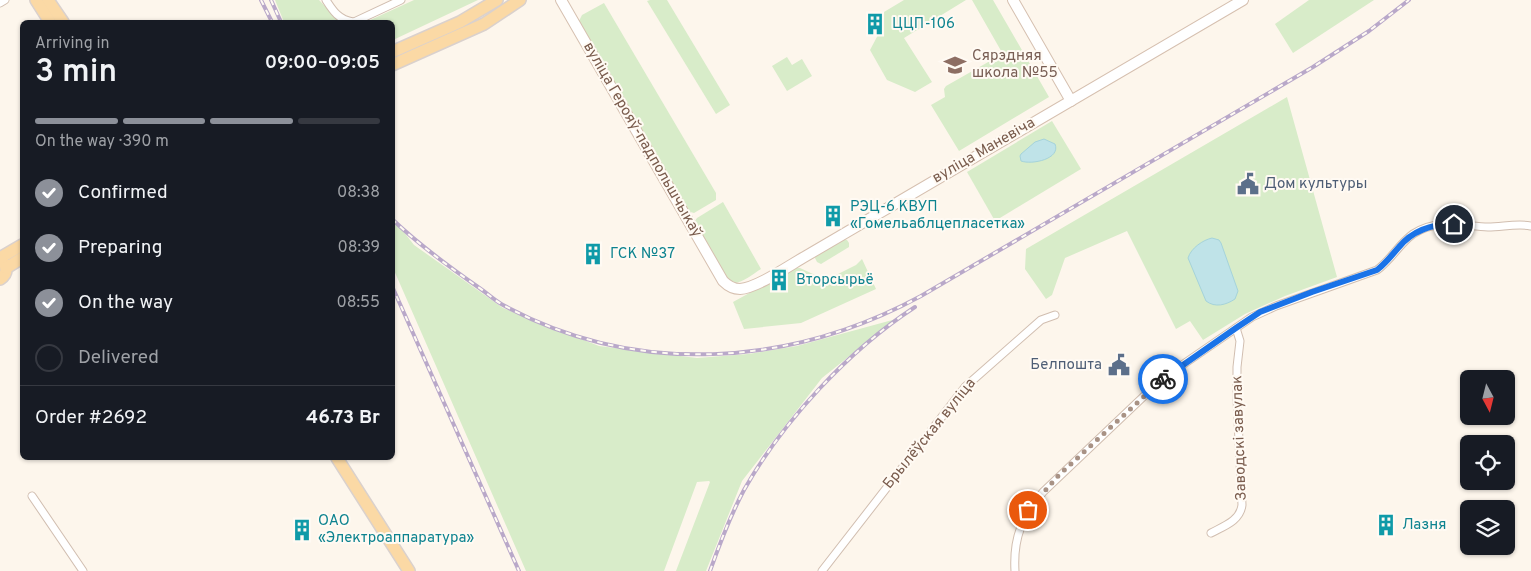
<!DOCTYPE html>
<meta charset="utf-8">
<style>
body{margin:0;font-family:Overpass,sans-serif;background:#20242c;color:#f1f3f6;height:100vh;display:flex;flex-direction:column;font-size:19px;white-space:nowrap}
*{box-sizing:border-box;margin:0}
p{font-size:16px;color:#9ea1a6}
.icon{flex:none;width:28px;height:28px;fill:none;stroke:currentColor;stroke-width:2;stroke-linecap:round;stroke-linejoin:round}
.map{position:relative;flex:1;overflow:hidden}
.panel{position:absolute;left:20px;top:20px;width:375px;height:440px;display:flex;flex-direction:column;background:#171b24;border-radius:8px;box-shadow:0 1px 4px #0004}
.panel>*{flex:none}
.needle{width:32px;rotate:173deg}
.tools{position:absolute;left:1460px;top:370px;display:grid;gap:10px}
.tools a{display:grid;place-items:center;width:55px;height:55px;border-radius:8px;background:#171b24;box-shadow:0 1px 4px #0004;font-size:25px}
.pin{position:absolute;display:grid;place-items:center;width:42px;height:42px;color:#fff;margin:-21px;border:2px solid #fff;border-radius:50%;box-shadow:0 1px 5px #0007}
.courier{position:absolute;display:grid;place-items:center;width:50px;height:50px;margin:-25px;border:4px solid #1a73e8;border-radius:50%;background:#fff;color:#222;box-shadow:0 1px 6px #0007}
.head em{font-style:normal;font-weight:600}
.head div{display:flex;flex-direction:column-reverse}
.head{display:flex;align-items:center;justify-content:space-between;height:85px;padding:0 15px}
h1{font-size:32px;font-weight:600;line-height:38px}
.bar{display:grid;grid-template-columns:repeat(4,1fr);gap:8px 5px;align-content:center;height:60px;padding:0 15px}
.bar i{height:6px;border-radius:4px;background:#363941}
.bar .selected{background:#8c9099}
.bar p{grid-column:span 4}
.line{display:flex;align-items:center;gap:12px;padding:0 15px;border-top:1px solid #363941}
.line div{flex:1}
ol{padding:0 15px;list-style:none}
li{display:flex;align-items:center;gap:15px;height:55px}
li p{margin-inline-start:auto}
li .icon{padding:5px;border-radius:50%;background:#8c9099;color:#fff;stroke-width:4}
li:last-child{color:#9ea1a6}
li i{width:28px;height:28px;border:2px solid #363941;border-radius:50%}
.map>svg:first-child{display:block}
</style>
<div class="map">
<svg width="1531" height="571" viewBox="0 0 1531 571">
<rect width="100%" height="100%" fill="#fdf6ec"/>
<g fill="#d8ecc9">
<polygon points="275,0 319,0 340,22 284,22"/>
<polygon points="414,0 478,0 393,40 392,22 366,22"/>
<polygon points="650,0 667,0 730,105 716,114 647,1"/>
<polygon points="904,0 966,0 904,38 932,82 915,92 887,80 870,50 878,35 875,30 884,25 879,15"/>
<polygon points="972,0 993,0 1049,97 959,151 931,105 945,97 944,89 946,86 990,61 994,63 1004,56"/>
<polygon points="1309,0 1374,0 1293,53 1275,24"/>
<polygon points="604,3 716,193 716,200 694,213 687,211 579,21 582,15"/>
<polygon points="787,57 792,65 802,59 812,76 787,91 772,66"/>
<polygon points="1287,97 1337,277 1285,296 1245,314 1203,340 1190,321 1176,329 1127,231 1065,258 1052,295 1046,299 1025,269 1026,249"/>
<polygon points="1052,121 1081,169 995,221 967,172"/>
<path d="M723,202L761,269C752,274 738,288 728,281L695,221L697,218Z"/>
<polygon points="393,218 414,245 503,308 599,346 697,358 748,354 797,346 896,319 822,378 742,481 706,571 676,571 710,482 709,481 697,482 664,571 526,571 393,268"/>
<polygon points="843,239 847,240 849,243 849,247 821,264 817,262 815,258 816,254"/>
<polygon points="862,259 876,289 801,323 744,329 733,302 795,268 800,268 826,280 856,265"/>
</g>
<g fill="#bfe3e8" stroke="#a5d3da">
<path d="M1044,139L1055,144C1061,159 1032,165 1021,161L1020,156L1021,154L1035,142Z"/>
<path d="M1212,238L1219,240L1221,243L1238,291L1235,299C1226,305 1215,308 1206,301L1188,258C1191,248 1203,240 1212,238Z"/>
</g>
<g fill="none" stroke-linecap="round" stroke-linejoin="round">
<g stroke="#d1beb0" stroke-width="9">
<g id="street">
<path d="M326,0C333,11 339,20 353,22"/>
<polyline points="0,3 5,0"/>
<polyline points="354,22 401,0"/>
<polyline points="32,496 83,571"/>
<path d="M1211,533C1224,526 1240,521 1242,505L1237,398V367L1240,341L1236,328"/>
<polyline points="822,571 965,387 1041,320 1055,315"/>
<path d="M1015,571C1013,537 1022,518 1043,492L1162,379L1236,328L1252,317L1276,306L1377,270C1391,260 1399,244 1413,234C1436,218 1463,226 1488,227C1502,227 1518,223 1531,226"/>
</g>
</g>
<g stroke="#d6c0b0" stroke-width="12">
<g id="secondary">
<path d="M561,0L723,281C728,286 733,289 740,289C757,288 790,265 806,256L1243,0"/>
<polyline points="1013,0 1071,101"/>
</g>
</g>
<g stroke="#dad1cd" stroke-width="14">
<g id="primary">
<polyline points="36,0 50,22"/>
<polyline points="48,0 63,22"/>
<polyline points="392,52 460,22 497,0"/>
<polyline points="392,65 484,24 520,0"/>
<polyline points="0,258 22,245"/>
<path d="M0,260C8,265 8,274 0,279"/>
<polyline points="6,268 22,258"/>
<polyline points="337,458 409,571"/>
</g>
</g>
<use href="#street" stroke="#fff" stroke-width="7"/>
<use href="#secondary" stroke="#fff" stroke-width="10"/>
<use href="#primary" stroke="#fbd9a5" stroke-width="11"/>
<g stroke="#b9a8c9" stroke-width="4">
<g id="rail">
<polyline points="261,0 272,22"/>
<polyline points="271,0 281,22"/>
<path d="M392,219C419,245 448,266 478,287C487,293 494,300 503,305C636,377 790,367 921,296L1313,67L1369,31L1409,0"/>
<polyline points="392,286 519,571"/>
<path d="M710,571C720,543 730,516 744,490C783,421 849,350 915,307"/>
</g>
</g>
<use href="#rail" stroke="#fffaf3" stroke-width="2" stroke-dasharray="5.5" stroke-linecap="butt"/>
</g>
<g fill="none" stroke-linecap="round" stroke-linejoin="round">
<polyline stroke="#a89285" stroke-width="5" stroke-dasharray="0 9" points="1028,510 1059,475 1163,379"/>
<path stroke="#1a73e8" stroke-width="6" d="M1163,379L1236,328L1260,312L1312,292L1377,270C1386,263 1391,256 1399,247C1413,230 1432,224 1454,224"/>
</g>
<defs>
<g id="building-bare" transform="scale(1.725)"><path d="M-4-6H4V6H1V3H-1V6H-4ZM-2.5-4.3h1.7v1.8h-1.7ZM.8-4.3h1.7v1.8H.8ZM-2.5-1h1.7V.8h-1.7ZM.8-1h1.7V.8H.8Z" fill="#0f9aa8" stroke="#fffaf3" stroke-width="2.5" paint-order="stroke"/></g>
<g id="school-bare" transform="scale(1.725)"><path d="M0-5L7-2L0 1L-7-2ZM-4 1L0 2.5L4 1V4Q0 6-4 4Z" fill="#8d6e63" stroke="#fffaf3" stroke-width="2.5" paint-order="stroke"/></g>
<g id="civic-bare" transform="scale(1.725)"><path d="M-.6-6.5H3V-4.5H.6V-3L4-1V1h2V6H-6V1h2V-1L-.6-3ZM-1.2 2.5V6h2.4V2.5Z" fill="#5c6f8a" stroke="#fffaf3" stroke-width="2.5" paint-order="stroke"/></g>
</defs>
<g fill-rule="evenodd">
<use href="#building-bare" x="875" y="24"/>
<use href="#school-bare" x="955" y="65"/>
<use href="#civic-bare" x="1248" y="184"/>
<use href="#building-bare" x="833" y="216"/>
<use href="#building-bare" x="593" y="254"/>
<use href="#building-bare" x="779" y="280"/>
<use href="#civic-bare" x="1119" y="365"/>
<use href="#building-bare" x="1386" y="525"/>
<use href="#building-bare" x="302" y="530"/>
</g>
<g text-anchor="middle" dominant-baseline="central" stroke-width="4" stroke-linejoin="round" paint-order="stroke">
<g font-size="15" fill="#0d838f" stroke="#fffaf3" text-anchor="start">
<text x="892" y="24">ЦЦП-106</text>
<text x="850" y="207">РЭЦ-6 КВУП<tspan x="850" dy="17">«Гомельаблцепласетка»</tspan></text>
<text x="610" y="254">ГСК №37</text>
<text x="796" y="280">Вторсырьё</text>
<text x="318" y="521">ОАО<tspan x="318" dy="17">«Электроаппаратура»</tspan></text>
<text x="1402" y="525">Лазня</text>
</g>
<g font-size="15" fill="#785e54" stroke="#fffaf3" text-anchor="start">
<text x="972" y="56">Сярэдняя<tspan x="972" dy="17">школа №55</tspan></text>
</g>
<g font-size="15" fill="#7a5c4d" stroke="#fffaf3">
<text transform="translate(642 140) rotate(60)">вуліца Герояў-падпольшчыкаў</text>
<text transform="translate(984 151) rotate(-30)">вуліца Маневіча</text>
<text transform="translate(930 434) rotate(-51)">Брылёўская вуліца</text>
<text transform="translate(1240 438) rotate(-92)">Заводскі завулак</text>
</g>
<g font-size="15" fill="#4e5e75" stroke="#fffaf3" text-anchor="start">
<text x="1264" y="184">Дом культуры</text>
<text x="1102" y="365" text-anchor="end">Белпошта</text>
</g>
</g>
</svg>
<div class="tools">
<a><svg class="needle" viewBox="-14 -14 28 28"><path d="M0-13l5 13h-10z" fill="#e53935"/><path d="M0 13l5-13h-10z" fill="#9ea1a6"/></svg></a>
<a><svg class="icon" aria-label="locate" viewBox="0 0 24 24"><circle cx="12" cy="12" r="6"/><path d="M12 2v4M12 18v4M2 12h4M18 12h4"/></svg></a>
<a><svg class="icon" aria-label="layers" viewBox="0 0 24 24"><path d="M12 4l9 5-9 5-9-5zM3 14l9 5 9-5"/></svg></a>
</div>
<div class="pin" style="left:1028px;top:510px;background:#ea580c"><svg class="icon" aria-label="bag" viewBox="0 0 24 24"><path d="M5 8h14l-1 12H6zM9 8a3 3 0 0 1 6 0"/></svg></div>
<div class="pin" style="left:1454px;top:224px;background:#1f2937"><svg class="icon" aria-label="home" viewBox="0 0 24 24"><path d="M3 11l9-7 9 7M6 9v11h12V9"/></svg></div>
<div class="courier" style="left:1163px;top:379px"><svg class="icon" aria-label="bike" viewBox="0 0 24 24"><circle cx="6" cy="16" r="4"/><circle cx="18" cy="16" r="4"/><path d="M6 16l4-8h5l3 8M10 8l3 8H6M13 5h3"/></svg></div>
<section class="panel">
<div class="head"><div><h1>3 min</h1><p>Arriving in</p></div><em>09:00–09:05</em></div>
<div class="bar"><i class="selected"></i><i class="selected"></i><i class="selected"></i><i></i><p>On the way · 390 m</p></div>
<ol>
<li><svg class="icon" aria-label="check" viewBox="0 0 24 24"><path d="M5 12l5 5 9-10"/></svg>Confirmed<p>08:38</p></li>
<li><svg class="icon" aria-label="check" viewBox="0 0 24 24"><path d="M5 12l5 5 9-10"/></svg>Preparing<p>08:39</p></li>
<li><svg class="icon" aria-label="check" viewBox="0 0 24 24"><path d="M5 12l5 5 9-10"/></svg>On the way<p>08:55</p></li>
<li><i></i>Delivered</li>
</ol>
<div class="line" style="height:65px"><div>Order #2692</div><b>46.73 Br</b></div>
</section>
</div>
